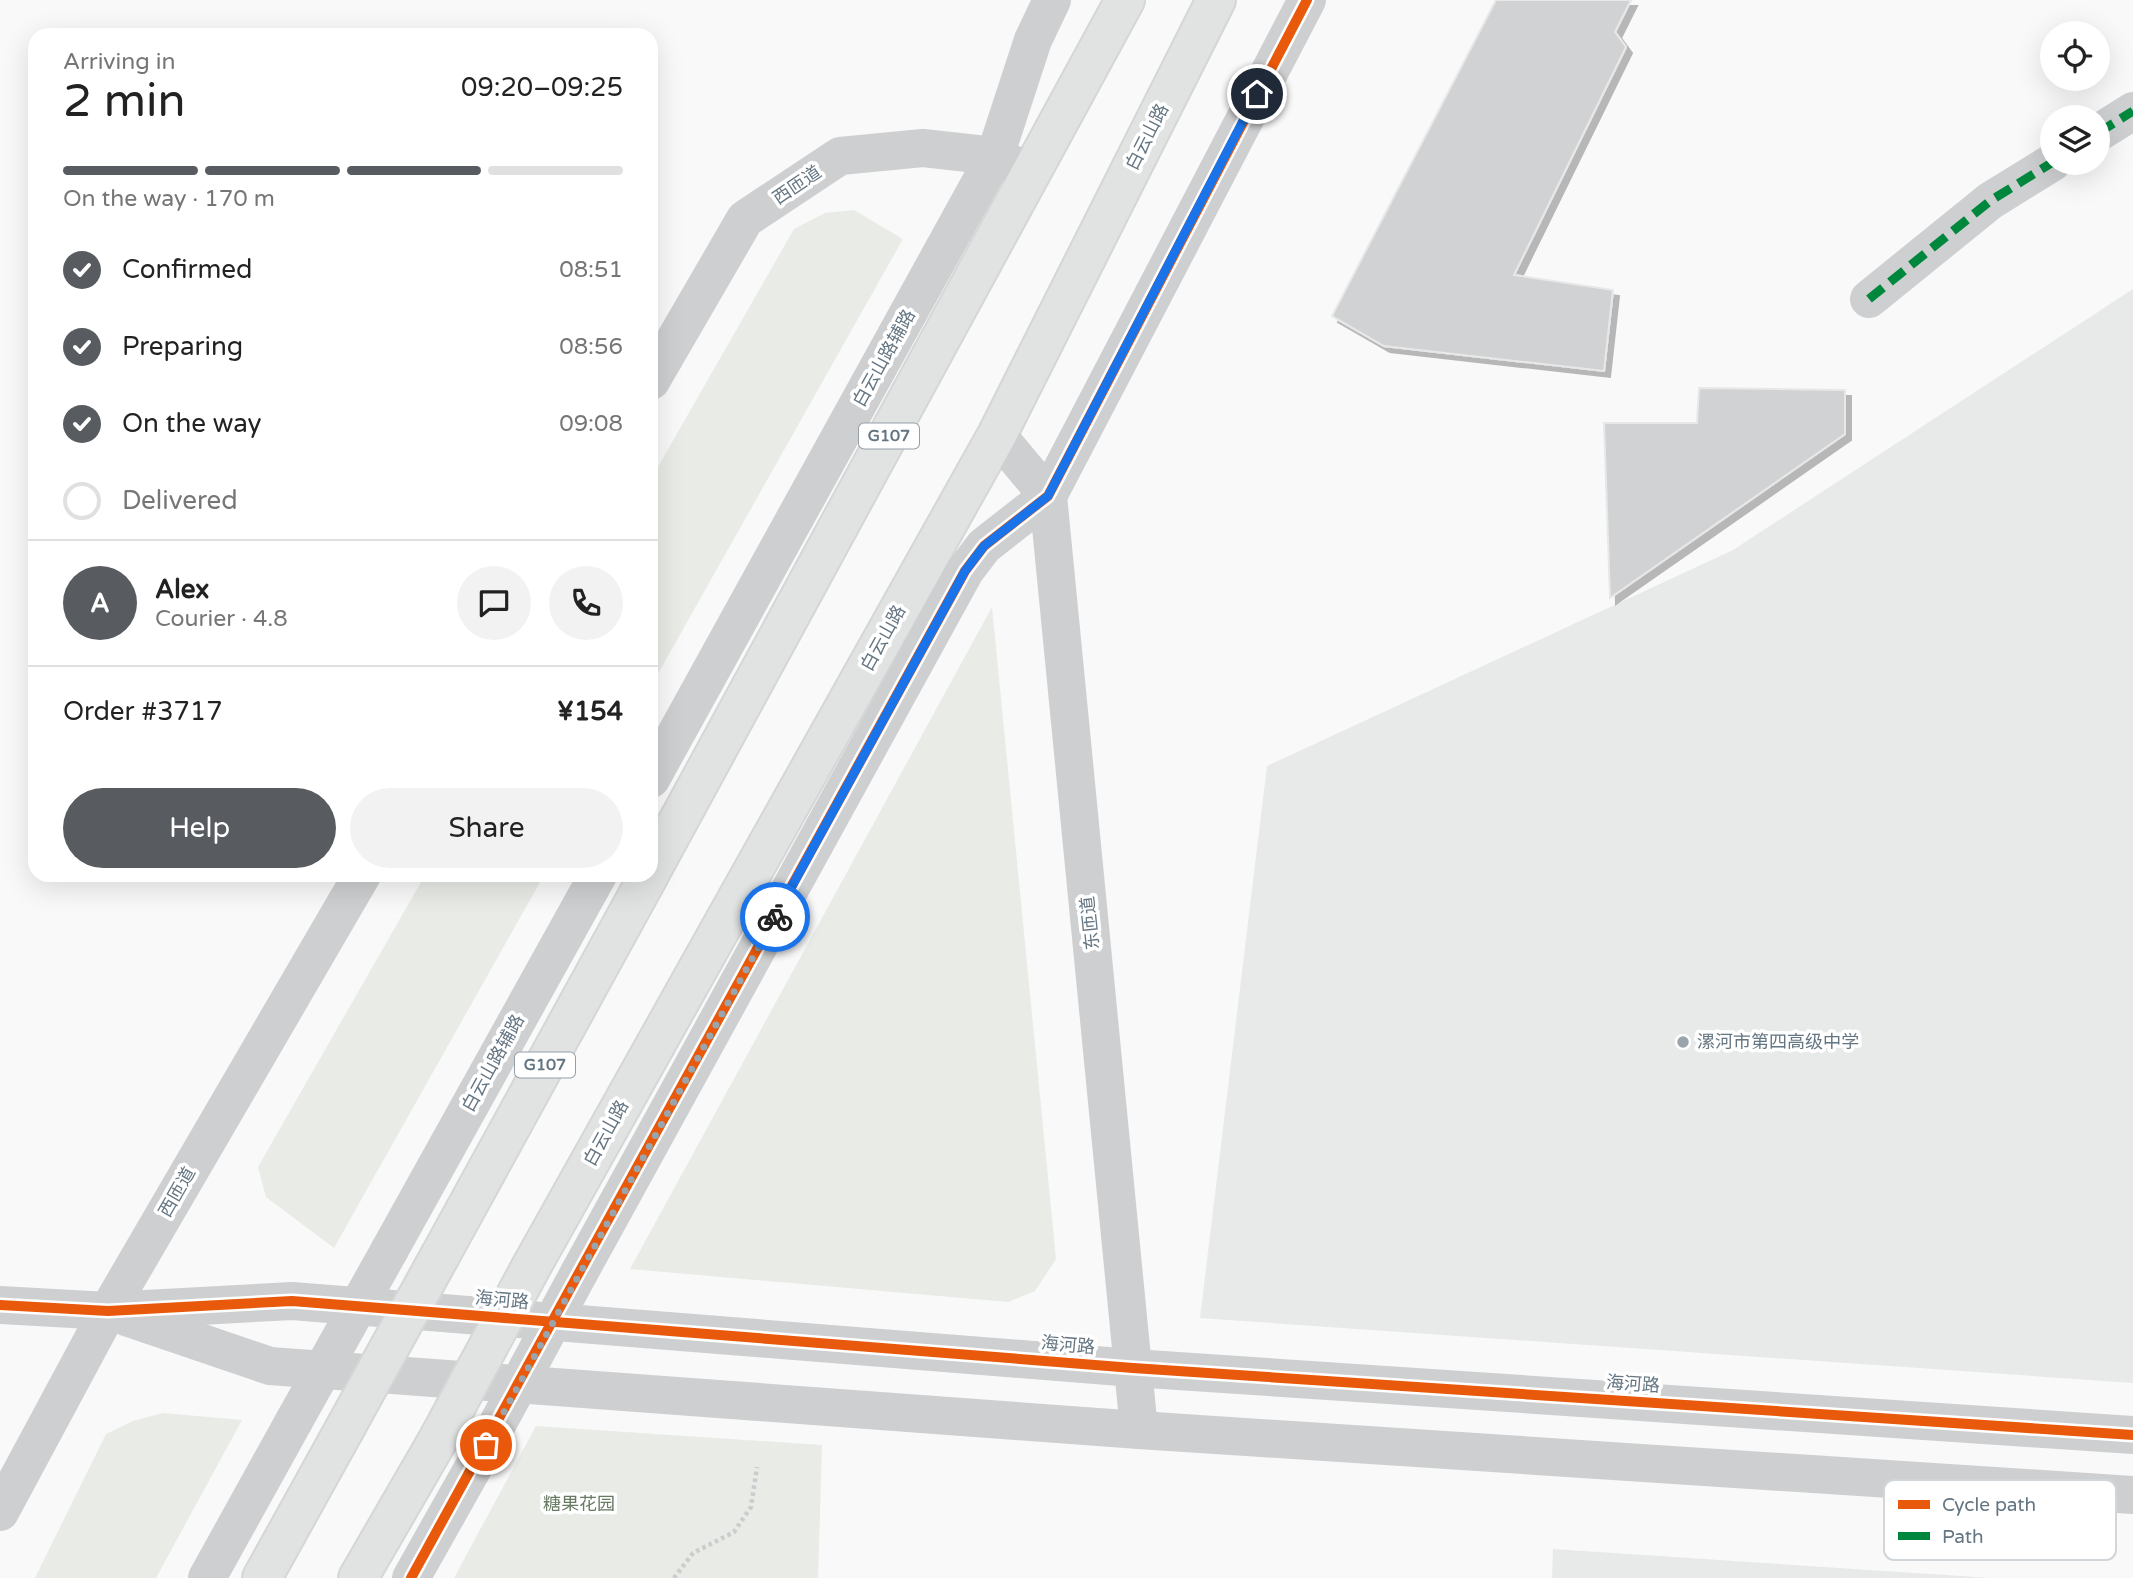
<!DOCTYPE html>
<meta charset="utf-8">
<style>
body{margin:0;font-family:"Varela Round","Noto Sans SC",sans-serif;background:#f2f2f2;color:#222;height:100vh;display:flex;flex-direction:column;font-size:26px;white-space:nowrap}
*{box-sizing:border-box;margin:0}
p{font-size:23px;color:#767676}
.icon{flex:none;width:38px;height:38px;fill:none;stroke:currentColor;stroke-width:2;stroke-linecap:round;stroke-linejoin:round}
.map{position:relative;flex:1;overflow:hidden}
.sheet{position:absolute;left:28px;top:28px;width:630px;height:854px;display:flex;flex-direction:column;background:#fff;border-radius:21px;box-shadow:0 7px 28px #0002}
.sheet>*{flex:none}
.tools{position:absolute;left:2040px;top:21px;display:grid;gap:14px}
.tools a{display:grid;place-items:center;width:70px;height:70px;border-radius:50%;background:#fff;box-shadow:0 7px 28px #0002;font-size:35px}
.pin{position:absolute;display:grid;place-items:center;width:60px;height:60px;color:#fff;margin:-30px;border:4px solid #fff;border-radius:50%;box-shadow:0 2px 7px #0007}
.courier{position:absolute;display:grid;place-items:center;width:70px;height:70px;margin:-35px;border:5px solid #1a73e8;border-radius:50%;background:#fff;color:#222;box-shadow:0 2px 9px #0007}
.head em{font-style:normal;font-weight:600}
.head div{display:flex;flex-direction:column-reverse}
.head{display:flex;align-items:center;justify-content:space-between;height:119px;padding:0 35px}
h1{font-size:46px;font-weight:600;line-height:52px}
.bar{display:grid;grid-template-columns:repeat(4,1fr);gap:10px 7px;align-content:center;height:84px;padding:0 35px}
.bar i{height:9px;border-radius:5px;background:#e0e0e0}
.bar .active{background:#585c60}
.bar p{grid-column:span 4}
.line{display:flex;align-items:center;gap:18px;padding:0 35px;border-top:2px solid #e0e0e0}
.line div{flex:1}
.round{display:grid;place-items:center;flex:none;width:74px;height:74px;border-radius:37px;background:#f2f2f2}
ol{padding:0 35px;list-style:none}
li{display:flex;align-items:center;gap:21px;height:77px}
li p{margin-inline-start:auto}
li .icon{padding:7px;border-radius:50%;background:#585c60;color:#fff;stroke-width:4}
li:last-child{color:#767676}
li i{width:38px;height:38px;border:4px solid #e0e0e0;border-radius:50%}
.button{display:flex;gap:14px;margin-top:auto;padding:14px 35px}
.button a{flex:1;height:80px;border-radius:42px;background:#585c60;color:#fff;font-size:28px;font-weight:600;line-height:80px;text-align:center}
.button a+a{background:#f2f2f2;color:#222}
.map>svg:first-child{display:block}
</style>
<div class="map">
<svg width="2133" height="1578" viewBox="0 0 2133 1578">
<defs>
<filter id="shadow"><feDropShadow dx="6" dy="6" stdDeviation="0" flood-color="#0004"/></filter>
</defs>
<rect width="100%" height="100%" fill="#f9f9f9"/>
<g fill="#e8e9e9">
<polygon points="2133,289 2133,1383 1200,1318 1267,766 1733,550"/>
<polygon points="1553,1549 1991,1578 1552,1578"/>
</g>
<g fill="#e8ebe6">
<polygon points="854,210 903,239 651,686 651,479 794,229 825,213"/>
<polygon points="992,607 1056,1259 1035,1291 1008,1302 630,1269"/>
<polygon points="425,875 544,875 334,1248 266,1197 258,1167"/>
<polygon points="163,1413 242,1420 156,1578 35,1578 106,1434 133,1421"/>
<polygon points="536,1426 822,1445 818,1578 454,1578"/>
</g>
<g fill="#d0d2d3" stroke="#e8e8e8" stroke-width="2" filter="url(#shadow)">
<polygon points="1496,0 1631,0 1615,32 1626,47 1514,275 1613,290 1604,371 1384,346 1332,316"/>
<polygon points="1699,388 1845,390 1845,434 1610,598 1604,423 1697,423"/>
</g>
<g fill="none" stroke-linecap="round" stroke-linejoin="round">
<g stroke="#d5d6d6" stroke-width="42">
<g id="highway">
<polyline points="651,871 1125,0"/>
<polyline points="441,1254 649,875"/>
<polyline points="531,1267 997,435 1216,0"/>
<polyline points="262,1578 344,1430"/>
<polyline points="358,1578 439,1438"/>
</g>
</g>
<polyline stroke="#cbcccd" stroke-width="4.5" stroke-dasharray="3.5 3.5" stroke-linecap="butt" points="674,1578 693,1553 734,1532 751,1507 757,1467"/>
<g stroke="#cecfd0" stroke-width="38">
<polyline points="2098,133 2133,111"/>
<polyline points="1869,299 1990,201 2053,162"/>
<polyline points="651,381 745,219 840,156 923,148 995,156 1017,166"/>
<polyline points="997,435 1048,496 1139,1430"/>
<polyline points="651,779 995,156 1033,40 1052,0"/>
<polyline points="389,1251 598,875"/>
<polyline points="579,1273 965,571 984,546 1048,496 1307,0"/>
<polyline points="0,1305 108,1311 292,1301 1133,1368 2133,1435"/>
<polyline points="126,1317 270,1366 1139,1430 2133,1495"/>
<polyline points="0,1512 108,1311 362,875"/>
<polyline points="207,1578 294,1421"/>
<polyline points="411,1578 486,1445"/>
</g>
<use href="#highway" stroke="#e1e2e2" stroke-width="38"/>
<g stroke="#d5d6d6" stroke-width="42" stroke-linecap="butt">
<g id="highway-bridge">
<polyline points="344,1430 441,1254"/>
<polyline points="439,1438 531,1267"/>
</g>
</g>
<g stroke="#cecfd0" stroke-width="38">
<polyline points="294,1421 389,1251"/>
<polyline points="486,1445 579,1273"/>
</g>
<use href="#highway-bridge" stroke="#e1e2e2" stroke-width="38"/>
<g stroke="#00873e" stroke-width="9" stroke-dasharray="18 9" stroke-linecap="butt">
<polyline points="2098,133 2133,111"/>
<polyline points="1869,299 1990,201 2053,162"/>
</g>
<g stroke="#fff" stroke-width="15">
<g id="cycleway">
<polyline points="0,1305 108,1311 292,1301 1133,1368 2133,1435"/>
<polyline points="411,1578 965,571 984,546 1048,496 1307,0"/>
</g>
</g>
<use href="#cycleway" stroke="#e8590c" stroke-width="10"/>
</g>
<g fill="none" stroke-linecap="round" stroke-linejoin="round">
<polyline stroke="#99a4ac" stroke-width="7" stroke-dasharray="0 12.6" points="486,1445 775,917"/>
<polyline stroke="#1a73e8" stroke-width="9" points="775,917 965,571 984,546 1048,496 1257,94"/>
</g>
<circle fill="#99a4ac" stroke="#fff" stroke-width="2.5" cx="1683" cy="1042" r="7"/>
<g text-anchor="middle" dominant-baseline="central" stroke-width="7" stroke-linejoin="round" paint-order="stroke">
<g fill="#fff" stroke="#939fa8" stroke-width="2">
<rect x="859" y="423.5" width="60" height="25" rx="5"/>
<rect x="515" y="1052.5" width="60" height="25" rx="5"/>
</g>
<g font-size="16" font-weight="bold" fill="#657683">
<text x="889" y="436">G107</text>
<text x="545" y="1065">G107</text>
</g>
<g font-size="18" fill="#657683" stroke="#fff">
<text transform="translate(1147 137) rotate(-63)">白云山路</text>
<text transform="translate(797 185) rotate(-34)">西匝道</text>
<text transform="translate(884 358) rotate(-61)">白云山路辅路</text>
<text transform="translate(883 638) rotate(-61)">白云山路</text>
<text transform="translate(1090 923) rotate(-96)">东匝道</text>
<text transform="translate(493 1063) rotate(-61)">白云山路辅路</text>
<text transform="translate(606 1133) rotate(-61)">白云山路</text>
<text transform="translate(177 1192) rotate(-60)">西匝道</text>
<text transform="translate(502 1300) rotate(5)">海河路</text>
<text transform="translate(1068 1345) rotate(5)">海河路</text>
<text transform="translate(1633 1384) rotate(4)">海河路</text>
</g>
<g font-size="18" fill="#657683" stroke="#fff" text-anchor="start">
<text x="1697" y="1042">漯河市第四高级中学</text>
</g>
<g font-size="18" fill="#687a64" stroke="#fff">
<text x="579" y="1504">糖果花园</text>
</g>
</g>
<rect x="1884" y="1480" width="232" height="80" rx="10" fill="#fff" stroke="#d1d6da" stroke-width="2"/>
<rect x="1898" y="1500" width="32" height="9" fill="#e8590c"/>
<rect x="1898" y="1532" width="32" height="8" fill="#00873e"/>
<g font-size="19" fill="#657683">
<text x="1942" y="1511">Cycle path</text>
<text x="1942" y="1543">Path</text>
</g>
</svg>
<div class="tools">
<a><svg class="icon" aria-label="locate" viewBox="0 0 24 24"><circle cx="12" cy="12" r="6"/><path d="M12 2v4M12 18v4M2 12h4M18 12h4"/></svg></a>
<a><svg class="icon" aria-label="layers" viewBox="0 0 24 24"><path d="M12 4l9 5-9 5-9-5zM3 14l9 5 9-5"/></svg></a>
</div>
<div class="pin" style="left:486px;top:1445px;background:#ea580c"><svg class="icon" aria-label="bag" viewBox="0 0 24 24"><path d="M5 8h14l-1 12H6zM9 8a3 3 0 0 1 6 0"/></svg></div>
<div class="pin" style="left:1257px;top:94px;background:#1f2937"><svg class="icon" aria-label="home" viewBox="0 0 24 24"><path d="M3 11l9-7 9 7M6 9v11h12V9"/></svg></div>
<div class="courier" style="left:775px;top:917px"><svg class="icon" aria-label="bike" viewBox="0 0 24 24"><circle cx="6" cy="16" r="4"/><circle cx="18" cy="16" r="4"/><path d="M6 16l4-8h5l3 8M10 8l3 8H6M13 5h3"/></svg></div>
<section class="sheet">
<div class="head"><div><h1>2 min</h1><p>Arriving in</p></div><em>09:20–09:25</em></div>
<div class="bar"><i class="active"></i><i class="active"></i><i class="active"></i><i></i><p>On the way · 170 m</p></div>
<ol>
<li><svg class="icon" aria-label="check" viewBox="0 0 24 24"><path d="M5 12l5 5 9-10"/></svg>Confirmed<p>08:51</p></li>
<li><svg class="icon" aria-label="check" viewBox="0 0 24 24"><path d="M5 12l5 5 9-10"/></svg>Preparing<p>08:56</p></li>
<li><svg class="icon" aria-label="check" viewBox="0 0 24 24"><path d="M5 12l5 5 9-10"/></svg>On the way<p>09:08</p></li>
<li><i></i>Delivered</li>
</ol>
<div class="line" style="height:126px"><b class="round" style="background:#585c60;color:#fff">A</b><div><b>Alex</b><p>Courier · 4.8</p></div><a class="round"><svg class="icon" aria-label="chat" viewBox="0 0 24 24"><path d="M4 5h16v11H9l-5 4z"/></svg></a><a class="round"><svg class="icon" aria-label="phone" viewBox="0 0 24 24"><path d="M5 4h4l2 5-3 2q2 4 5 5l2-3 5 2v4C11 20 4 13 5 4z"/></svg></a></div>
<div class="line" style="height:91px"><div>Order #3717</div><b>¥154</b></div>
<div class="button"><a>Help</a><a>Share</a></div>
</section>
</div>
